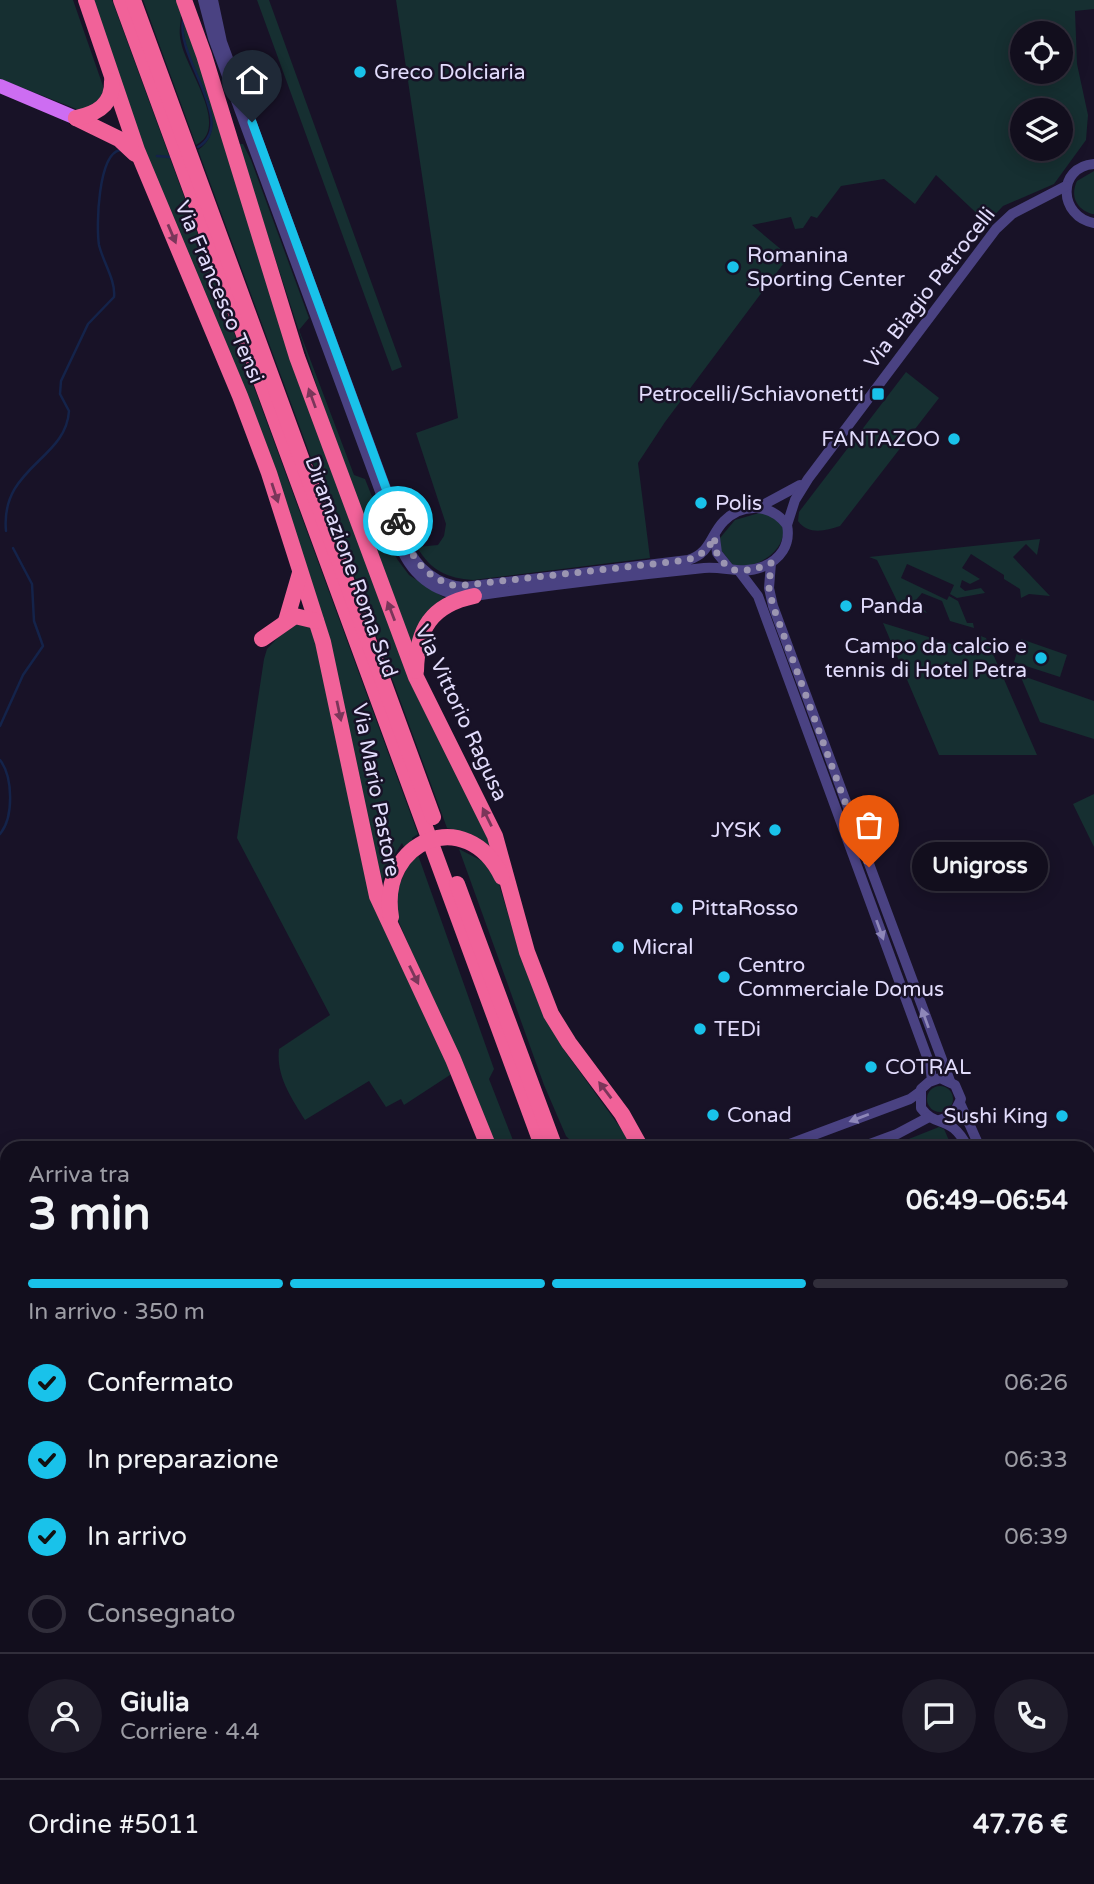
<!DOCTYPE html>
<html lang="it">
<meta charset="utf-8">
<style>
body{margin:0;font-family:"Varela Round",sans-serif;background:#1f1c2a;color:#f1f3f6;height:100vh;display:flex;flex-direction:column;font-size:26px;white-space:nowrap}
*{box-sizing:border-box;margin:0}
p{font-size:23px;color:#9c9ca4}
.icon{flex:none;width:38px;height:38px;fill:none;stroke:currentColor;stroke-width:2;stroke-linecap:round;stroke-linejoin:round}
.map{position:relative;flex:1;overflow:hidden}
.details{position:absolute;left:0px;top:1141px;width:1096px;height:744px;display:flex;flex-direction:column;background:#120e1d;border-radius:21px 21px 0 0;box-shadow:0 4px 18px #0003,0 0 0 2px #312e3b}
.details>*{flex:none}
.tools{position:absolute;left:1010px;top:21px;display:grid;gap:14px}
.tools a{display:grid;place-items:center;width:63px;height:63px;border-radius:50%;background:#120e1d;box-shadow:0 4px 18px #0003,0 0 0 2px #312e3b;font-size:35px}
.pin{position:absolute;display:grid;place-items:center;width:60px;height:60px;color:#fff;margin:-72px -30px;border-radius:50% 50% 50% 0;rotate:-45deg;box-shadow:0 0 7px #0007}
.pin .icon{rotate:45deg}
.courier{position:absolute;display:grid;place-items:center;width:70px;height:70px;margin:-35px;border:5px solid #19c2ea;border-radius:50%;background:#fff;color:#222;box-shadow:0 2px 9px #0007}
.bubble{position:absolute;height:49px;border-radius:24px;background:#120e1d;box-shadow:0 4px 18px #0003,0 0 0 2px #312e3b;font-size:23px;font-weight:700;line-height:49px;text-align:center}
.headline em{font-style:normal;font-weight:700}
.headline div{display:flex;flex-direction:column-reverse}
.headline{display:flex;align-items:center;justify-content:space-between;height:119px;padding:0 28px}
h1{font-size:46px;font-weight:700;line-height:52px}
.bar{display:grid;grid-template-columns:repeat(4,1fr);gap:10px 7px;align-content:center;height:84px;padding:0 28px}
.bar i{height:9px;border-radius:5px;background:#312e3b}
.bar .on{background:#19c2ea}
.bar p{grid-column:span 4}
.line{display:flex;align-items:center;gap:18px;padding:0 28px;border-top:2px solid #312e3b}
.line div{flex:1}
.round{display:grid;place-items:center;flex:none;width:74px;height:74px;border-radius:37px;background:#1f1c2a}
ol{padding:0 28px;list-style:none}
li{display:flex;align-items:center;gap:21px;height:77px}
li p{margin-inline-start:auto}
li .icon{padding:7px;border-radius:50%;background:#19c2ea;color:#111;stroke-width:4}
li:last-child{color:#9c9ca4}
li i{width:38px;height:38px;border:4px solid #312e3b;border-radius:50%}
.map>svg:first-child{display:block}
</style>
<div class="map">
<svg width="1094" height="1884" viewBox="0 0 1094 1884">
<rect width="100%" height="100%" fill="#181227"/>
<g fill="#162f31" fill-rule="evenodd">
<polygon points="0,0 73,0 103,86 104,98 84,112 0,79"/>
<polygon points="91,0 112,0 418,834 412,838 494,1069 489,1079 516,1148 494,1148 396,915 392,903 410,860 402,843 388,865 380,887 329,650 152,174"/>
<path d="M143,0H178C185,19 177,24 181,42C186,69 231,128 196,145Z"/>
<polygon points="257,0 269,0 402,367 392,371"/>
<path d="M396,0H1094V9L1075,11L1077,64L1088,115L1086,140L1054,184L1003,206L987,223L936,175L915,204L884,179L841,186L817,218L811,216L803,228L795,229L791,217L752,225L789,256L665,422L638,463L650,558L473,580C447,578 431,571 417,547L438,545L444,536L446,524L416,433L458,418ZM1022,33H1060V72H1022ZM1022,110H1060V149H1022Z"/>
<path d="M184,23L223,128L271,292L491,847L471,834L447,828L198,150C239,122 179,63 184,23Z"/>
<polygon points="238,144 243,144 251,160 309,318 299,330 354,475 365,479 397,559 409,575 448,600 413,648 337,448"/>
<path d="M1094,171V214H1092C1076,209 1070,196 1077,181Z"/>
<path d="M906,372L939,398L840,526C825,531 808,535 798,521L799,512Z"/>
<path d="M759,513C807,517 776,573 733,565L721,550L720,538L735,520Z"/>
<polygon points="1040,539 1037,555 1026,544 1013,557 1050,596 1029,594 1021,598 1020,589 1004,579 1004,575 971,554 962,568 980,579 970,584 962,580 960,587 965,591 981,588 985,593 957,598 950,594 954,585 907,564 901,578 947,600 949,596 958,601 967,623 973,623 974,628 950,621 942,601 922,593 916,600 927,613 898,603 877,560 869,557"/>
<path d="M294,621L312,626L366,879L453,1073L404,1105L401,1099L386,1107L369,1081L305,1120C291,1097 276,1076 279,1049L330,1015L237,838L264,659L267,649Z"/>
<polygon points="883,623 974,651 978,635 986,638 1037,755 939,755"/>
<polygon points="1021,639 1067,655 1060,677 1014,662"/>
<polygon points="1020,675 1094,701 1094,739 1040,722"/>
<polygon points="1094,794 1094,847 1073,804"/>
<polygon points="459,849 484,862 499,884 518,948 564,1050 635,1148 578,1148 566,1136 544,1085"/>
<circle cx="940" cy="1099" r="13"/>
<polygon points="939,1127 944,1129 951,1145 944,1148 886,1148"/>
<polygon points="0,1376 7,1379 7,1527 0,1517"/>
<polygon points="0,1544 7,1553 7,1709 0,1702"/>
</g>
<g fill="none" stroke-linecap="round" stroke-linejoin="round">
<g stroke="#14234a" stroke-width="2.5">
<path d="M183,21C176,58 238,124 198,147"/>
<polyline points="157,156 170,157"/>
<path d="M6,531C0,467 66,460 69,411L60,394L61,381L88,324L114,297C116,281 103,262 99,245C96,226 98,154 120,150"/>
<polyline points="0,726 23,675 43,646 34,621 32,584 13,548"/>
<path d="M0,760C13,777 14,817 0,834"/>
</g>
<g stroke="#4a4282" stroke-width="10">
<path d="M203,0L213,38L400,546C413,578 439,596 474,596C551,585 627,576 704,568C724,566 742,575 762,567C780,560 791,545 787,525C771,504 743,502 724,521C710,535 711,553 688,560L464,587C437,585 416,568 406,543L222,42L213,0"/>
<path d="M1094,164C1056,167 1059,217 1094,223"/>
<polyline points="759,507 800,485"/>
<polyline points="787,525 795,500 808,479 996,229 1012,214 1066,186"/>
<polyline points="715,537 717,553 729,568"/>
<polyline points="771,563 769,588 773,606 950,1081"/>
<polyline points="739,571 758,596 930,1065 932,1080"/>
<polyline points="960,1103 980,1148"/>
<path d="M940,1120L953,1115L961,1099L955,1085L940,1078L929,1082L921,1089V1108C936,1129 951,1113 968,1148"/>
<polyline points="779,1148 910,1099 921,1091"/>
<polyline points="859,1148 897,1134 929,1117"/>
<polyline points="1088,1368 1094,1380"/>
<polyline points="1088,1394 1094,1405"/>
<polyline points="0,1533 7,1544"/>
<polyline points="0,1713 7,1720"/>
<polyline points="217,1878 223,1884"/>
<polyline points="231,1878 237,1884"/>
</g>
<polyline stroke="#cd6df2" stroke-width="14" points="0,86 76,118"/>
<g stroke="#f16299" stroke-width="16">
<polyline points="86,0 137,150 240,396 269,473 323,642 377,896 453,1059 489,1148"/>
<polyline points="121,0 543,1148"/>
<polyline points="133,0 433,817"/>
<polyline points="184,0 204,55 297,357 416,677 495,836 527,952 551,1014 569,1043 622,1114 641,1148"/>
<polyline points="76,118 119,139 135,154"/>
<path d="M76,118C96,114 113,105 112,81"/>
<polyline points="286,621 300,573"/>
<polyline points="262,639 295,616 316,621"/>
<path d="M416,671C417,629 431,605 474,596"/>
<polyline points="457,884 555,1148"/>
<path d="M391,917C378,840 467,804 502,877"/>
<polyline points="777,1878 779,1884"/>
<polyline points="792,1878 794,1884"/>
<polyline points="813,1878 816,1884"/>
<polyline points="833,1878 836,1884"/>
<polyline points="848,1878 850,1884"/>
</g>
</g>
<defs><path id="oneway-solid" d="M-6-.8H1V-3.2L6.5 0L1 3.2V.8H-6Z" transform="scale(1.75)"/></defs>
<g fill="#7a365a">
<use href="#oneway-solid" transform="translate(172 234) rotate(67)"/>
<use href="#oneway-solid" transform="translate(312 398) rotate(-110)"/>
<use href="#oneway-solid" transform="translate(275 493) rotate(72)"/>
<use href="#oneway-solid" transform="translate(391 611) rotate(-111)"/>
<use href="#oneway-solid" transform="translate(339 711) rotate(78)"/>
<use href="#oneway-solid" transform="translate(487 817) rotate(-116)"/>
<use href="#oneway-solid" transform="translate(414 975) rotate(64)"/>
<use href="#oneway-solid" transform="translate(605 1090) rotate(-127)"/>
</g>
<g fill="#8e87b9">
<use href="#oneway-solid" transform="translate(880 930) rotate(70)"/>
<use href="#oneway-solid" transform="translate(925 1018) rotate(-110)"/>
<use href="#oneway-solid" transform="translate(859 1118) rotate(159)"/>
</g>
<g fill="none" stroke-linecap="round" stroke-linejoin="round">
<path stroke="#9b95b1" stroke-width="7" stroke-dasharray="0 12.6" d="M398,521C409,552 421,578 457,586L688,560L706,551L715,537C713,553 721,563 734,570H753L771,563L769,588L773,606L869,867"/>
<polyline stroke="#19c2ea" stroke-width="9" points="252,122 398,521"/>
</g>
<g fill="#19c2ea" stroke="#181227" stroke-width="2.5">
<circle cx="360" cy="72" r="7"/>
<circle cx="733" cy="267" r="7"/>
<rect x="871" y="387" width="14" height="14" rx="3.5"/>
<circle cx="954" cy="439" r="7"/>
<circle cx="701" cy="503" r="7"/>
<circle cx="846" cy="606" r="7"/>
<circle cx="1041" cy="658" r="7"/>
<circle cx="775" cy="830" r="7"/>
<circle cx="677" cy="908" r="7"/>
<circle cx="618" cy="947" r="7"/>
<circle cx="724" cy="977" r="7"/>
<circle cx="700" cy="1029" r="7"/>
<circle cx="871" cy="1067" r="7"/>
<circle cx="713" cy="1115" r="7"/>
<circle cx="1062" cy="1116" r="7"/>
</g>
<g text-anchor="middle" dominant-baseline="central" stroke-width="5" stroke-linejoin="round" paint-order="stroke">
<g font-size="21" fill="#e2dcfc" stroke="#181227" text-anchor="start">
<text x="374" y="72">Greco Dolciaria</text>
<text x="747" y="255">Romanina<tspan x="747" dy="24">Sporting Center</tspan></text>
<text x="864" y="394" text-anchor="end">Petrocelli/Schiavonetti</text>
<text x="940" y="439" text-anchor="end">FANTAZOO</text>
<text x="715" y="503">Polis</text>
<text x="860" y="606">Panda</text>
<text x="1027" y="646" text-anchor="end">Campo da calcio e<tspan x="1027" dy="24">tennis di Hotel Petra</tspan></text>
<text x="761" y="830" text-anchor="end">JYSK</text>
<text x="691" y="908">PittaRosso</text>
<text x="632" y="947">Micral</text>
<text x="738" y="965">Centro<tspan x="738" dy="24">Commerciale Domus</tspan></text>
<text x="714" y="1029">TEDi</text>
<text x="885" y="1067">COTRAL</text>
<text x="727" y="1115">Conad</text>
<text x="1048" y="1116" text-anchor="end">Sushi King</text>
</g>
<g font-size="21" fill="#e2dcfc" stroke="#181227">
<text transform="translate(930 288) rotate(-52)">Via Biagio Petrocelli</text>
<text transform="translate(219 292) rotate(67)">Via Francesco Tensi</text>
<text transform="translate(351 567) rotate(70)">Diramazione Roma Sud</text>
<text transform="translate(461 713) rotate(65)">Via Vittorio Ragusa</text>
<text transform="translate(376 790) rotate(79)">Via Mario Pastore</text>
</g>
</g>
</svg>
<div class="tools">
<a><svg class="icon" aria-label="locate" viewBox="0 0 24 24"><circle cx="12" cy="12" r="6"/><path d="M12 2v4M12 18v4M2 12h4M18 12h4"/></svg></a>
<a><svg class="icon" aria-label="layers" viewBox="0 0 24 24"><path d="M12 4l9 5-9 5-9-5zM3 14l9 5 9-5"/></svg></a>
</div>
<div class="pin" style="left:869px;top:867px;background:#ea580c"><svg class="icon" aria-label="bag" viewBox="0 0 24 24"><path d="M5 8h14l-1 12H6zM9 8a3 3 0 0 1 6 0"/></svg></div>
<div class="pin" style="left:252px;top:122px;background:#1f2937"><svg class="icon" aria-label="home" viewBox="0 0 24 24"><path d="M3 11l9-7 9 7M6 9v11h12V9"/></svg></div>
<div class="courier" style="left:398px;top:521px"><svg class="icon" aria-label="bike" viewBox="0 0 24 24"><circle cx="6" cy="16" r="4"/><circle cx="18" cy="16" r="4"/><path d="M6 16l4-8h5l3 8M10 8l3 8H6M13 5h3"/></svg></div>
<div class="bubble" style="left:912px;top:842px;width:136px">Unigross</div>
<section class="details">
<div class="headline"><div><h1>3 min</h1><p>Arriva tra</p></div><em>06:49–06:54</em></div>
<div class="bar"><i class="on"></i><i class="on"></i><i class="on"></i><i></i><p>In arrivo · 350 m</p></div>
<ol>
<li><svg class="icon" aria-label="check" viewBox="0 0 24 24"><path d="M5 12l5 5 9-10"/></svg>Confermato<p>06:26</p></li>
<li><svg class="icon" aria-label="check" viewBox="0 0 24 24"><path d="M5 12l5 5 9-10"/></svg>In preparazione<p>06:33</p></li>
<li><svg class="icon" aria-label="check" viewBox="0 0 24 24"><path d="M5 12l5 5 9-10"/></svg>In arrivo<p>06:39</p></li>
<li><i></i>Consegnato</li>
</ol>
<div class="line" style="height:126px"><a class="round"><svg class="icon" aria-label="person" viewBox="0 0 24 24"><circle cx="12" cy="8" r="4"/><path d="M4 21q1-7 8-7t8 7"/></svg></a><div><b>Giulia</b><p>Corriere · 4.4</p></div><a class="round"><svg class="icon" aria-label="chat" viewBox="0 0 24 24"><path d="M4 5h16v11H9l-5 4z"/></svg></a><a class="round"><svg class="icon" aria-label="phone" viewBox="0 0 24 24"><path d="M5 4h4l2 5-3 2q2 4 5 5l2-3 5 2v4C11 20 4 13 5 4z"/></svg></a></div>
<div class="line" style="height:91px"><div>Ordine #5011</div><b>47.76 €</b></div>
</section>
</div>
